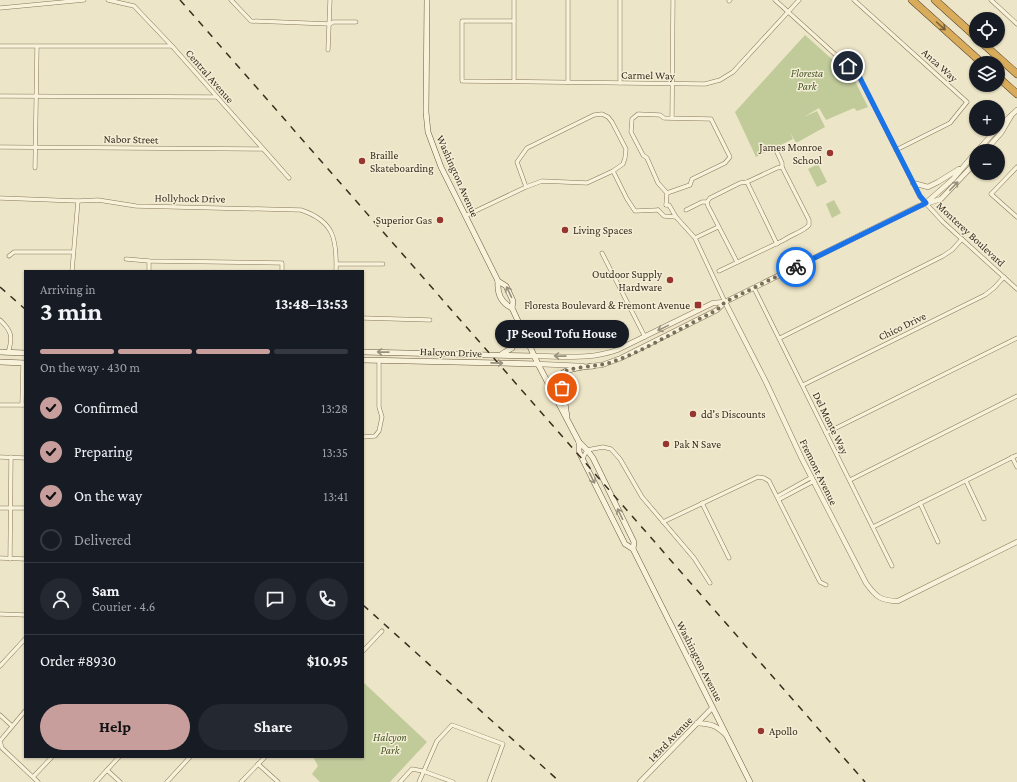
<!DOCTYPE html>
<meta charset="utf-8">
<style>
body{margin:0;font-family:"Crimson Pro",serif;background:#242831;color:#f1f3f6;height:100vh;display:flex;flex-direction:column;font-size:15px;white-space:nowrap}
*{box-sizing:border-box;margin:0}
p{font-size:13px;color:#9ea1a6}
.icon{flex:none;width:22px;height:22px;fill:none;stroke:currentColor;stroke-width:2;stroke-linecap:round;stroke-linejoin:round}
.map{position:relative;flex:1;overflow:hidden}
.drawer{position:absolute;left:24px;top:270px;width:340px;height:488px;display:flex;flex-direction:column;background:#171b24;border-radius:0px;box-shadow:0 1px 3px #0004}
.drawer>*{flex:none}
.fabs{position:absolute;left:969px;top:12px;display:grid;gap:8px}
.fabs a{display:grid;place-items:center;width:36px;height:36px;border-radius:50%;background:#171b24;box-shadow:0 1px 3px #0004;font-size:20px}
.pin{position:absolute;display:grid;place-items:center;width:34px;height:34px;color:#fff;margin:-17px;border:2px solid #fff;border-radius:50%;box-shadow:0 1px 4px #0007}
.courier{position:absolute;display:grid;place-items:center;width:40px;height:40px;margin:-20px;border:3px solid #1a73e8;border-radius:50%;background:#fff;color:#222;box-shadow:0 1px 5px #0007}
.bubble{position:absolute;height:28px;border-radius:14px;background:#171b24;box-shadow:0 1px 3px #0004;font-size:13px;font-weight:700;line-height:28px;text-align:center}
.summary em{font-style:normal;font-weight:700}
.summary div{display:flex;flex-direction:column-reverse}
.summary{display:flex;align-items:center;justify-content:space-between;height:68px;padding:0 16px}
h1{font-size:26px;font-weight:700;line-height:30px}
.bar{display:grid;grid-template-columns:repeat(4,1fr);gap:6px 4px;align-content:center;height:48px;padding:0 16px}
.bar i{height:5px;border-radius:3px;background:#363941}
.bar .active{background:#c89e9c}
.bar p{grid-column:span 4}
.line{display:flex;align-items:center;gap:10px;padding:0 16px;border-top:1px solid #363941}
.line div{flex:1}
.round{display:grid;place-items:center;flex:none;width:42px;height:42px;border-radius:21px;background:#242831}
ol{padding:0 16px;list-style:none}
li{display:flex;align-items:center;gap:12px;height:44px}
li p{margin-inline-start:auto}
li .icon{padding:4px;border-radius:50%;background:#c89e9c;color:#111;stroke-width:4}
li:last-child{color:#9ea1a6}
li i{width:22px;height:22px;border:2px solid #363941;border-radius:50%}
.primary-button{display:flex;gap:8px;margin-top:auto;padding:8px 16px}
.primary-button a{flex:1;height:46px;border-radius:24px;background:#c89e9c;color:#111;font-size:16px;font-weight:700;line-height:46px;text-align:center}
.primary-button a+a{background:#242831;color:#f1f3f6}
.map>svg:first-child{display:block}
</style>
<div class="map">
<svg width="1017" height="782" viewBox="0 0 1017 782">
<rect width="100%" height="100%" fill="#ede5c7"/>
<g fill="#c1cb9a">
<polygon points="805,35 854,79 868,107 857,111 854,108 826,120 819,108 804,117 817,111 825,127 796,143 790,132 793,139 756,157 735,112"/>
<polygon points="818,164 827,182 817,187 808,169"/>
<polygon points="834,200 841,213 832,218 826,204"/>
<polygon points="363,682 427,742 390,782 320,782 312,774 318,766 313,757 363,757"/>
</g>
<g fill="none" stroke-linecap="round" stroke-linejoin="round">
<g stroke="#88775c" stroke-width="4.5">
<g id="minor">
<polyline points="108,0 134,6 172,46 289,178"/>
<polyline points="231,0 251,21 330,24 333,22 356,22"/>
<polyline points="568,0 568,82"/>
<polyline points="775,0 859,76 920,197 943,222 1017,289"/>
<polyline points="854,0 967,102 950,123 896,150"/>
<polyline points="991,0 1017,24"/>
<polyline points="729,1 730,0"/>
<polyline points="0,8 84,0"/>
<polyline points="514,21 462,21 462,81 705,84 720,80 733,72 799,0"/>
<polyline points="0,46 172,46"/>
<polyline points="328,50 330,0"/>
<polyline points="514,81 514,0"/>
<polyline points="620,83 620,0"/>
<polyline points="0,96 217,97"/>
<polyline points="672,118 673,0"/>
<polyline points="0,147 262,149"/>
<polyline points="1017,167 991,194 1017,217"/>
<polyline points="35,168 37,47"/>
<polyline points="613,171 627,199 635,211 658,210"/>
<polyline points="747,182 777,244"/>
<path d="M0,198L78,201L98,200L136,206L301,210C334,221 337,239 336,271"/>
<polyline points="707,202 708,206 737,262"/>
<polyline points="666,205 667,193 658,183 647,158 643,155 631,132 632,119 638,114 660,115 664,118 711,119 730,157 725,163 692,179 690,185 667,193"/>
<polyline points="658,210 664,216 676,217 669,205 666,205"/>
<polyline points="686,210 702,202 707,202 710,198 740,183 747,182 777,168 782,167"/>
<polyline points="465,216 526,187 542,181 587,183 613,171 623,164 625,158 626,149 612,122 608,117 602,114 594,115 527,148 517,162 526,187"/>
<polyline points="676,217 695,238 725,302"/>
<polyline points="695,238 718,227"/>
<polyline points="602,253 645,337"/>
<polyline points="9,256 14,252 73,252"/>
<polyline points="126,259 149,261 282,263 282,271"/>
<polyline points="337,264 383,264"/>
<polyline points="72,271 78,201"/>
<polyline points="149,271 149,261"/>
<path d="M719,271L784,240C792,234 803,232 809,225V220L782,167V163L776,150"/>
<polyline points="754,288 892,566"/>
<polyline points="363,318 430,320"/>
<path d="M0,320C12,331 13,337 8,353"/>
<polyline points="780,338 943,256 952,250 962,239"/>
<polyline points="803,385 985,295 994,288 1004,277"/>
<polyline points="0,405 25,405"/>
<polyline points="22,405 23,363"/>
<polyline points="826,433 1017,338"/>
<polyline points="363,437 375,436 379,431 382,417 379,407 379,360"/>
<polyline points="0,457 25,458"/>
<polyline points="1012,457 1017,467"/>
<polyline points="583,458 587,450 603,447 611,449 620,459 642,497 694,558 710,583"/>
<polyline points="850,480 1017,396"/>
<polyline points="966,481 984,519"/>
<polyline points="778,496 812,477"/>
<polyline points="780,499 814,481"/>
<polyline points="702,503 729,558"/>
<polyline points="920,503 938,542"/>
<polyline points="0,508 25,508"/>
<polyline points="663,522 758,477 764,478 769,481 820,582 826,585"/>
<polyline points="873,527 1017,455"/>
<polyline points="0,558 25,559"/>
<polyline points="10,559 11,457"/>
<polyline points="0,614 25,615"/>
<polyline points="363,651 382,631"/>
<polyline points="0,666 25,639"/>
<polyline points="25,711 0,741 2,748 38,782"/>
<polyline points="0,715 12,726"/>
<polyline points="258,764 278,782"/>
<polyline points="107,770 120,782"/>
<polyline points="33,777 52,757"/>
<polyline points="96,782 119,757"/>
<polyline points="167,782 190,757"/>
<polyline points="241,782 265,757"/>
<polyline points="400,782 412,769 423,771 453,782"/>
<polyline points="419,782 437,741 452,725 503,744 489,782"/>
</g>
</g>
<g stroke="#88775c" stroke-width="5.5">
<g id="tertiary">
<polyline points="998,128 1017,110"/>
<polyline points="977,151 997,129"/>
<polyline points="985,151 1001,133 1011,116"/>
<polyline points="913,183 928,187 938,182 959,169"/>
<polyline points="927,202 953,179 976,152"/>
<path d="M725,302L766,382L802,459L866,583C876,597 881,601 898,601L1017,542"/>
<path d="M534,356C562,356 590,360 617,350L713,303L725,302L919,206L941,199L976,162"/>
<polyline points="538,364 583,366"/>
<polyline points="591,366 602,365 621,358 717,310 725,302"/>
<path d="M697,723C711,724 716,725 726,735"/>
<polyline points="640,782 712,708"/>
</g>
</g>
<g stroke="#6a5940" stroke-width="6">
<g id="secondary">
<path d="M427,0L426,112L428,132L441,167L498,281C497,293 501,303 512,308"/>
<polyline points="498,281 506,286 513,301 512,308 538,364 579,442 587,450 593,458 634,542 633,549"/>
<polyline points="0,352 25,353"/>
<polyline points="363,352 534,356"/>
<polyline points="502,354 512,348 522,329"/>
<polyline points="363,360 538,364"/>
<polyline points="0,362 25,363"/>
<path d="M567,416C565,407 565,397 562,388C561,385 559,382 559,379C560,368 585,367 593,366"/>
<polyline points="579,442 579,452 625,544 633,549 750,782"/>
</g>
</g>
<g stroke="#564530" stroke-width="8">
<g id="motorway">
<polyline points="912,0 982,63"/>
<polyline points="935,0 976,37"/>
<polyline points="980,41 1017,74"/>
<polyline points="998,77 1017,94"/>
</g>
</g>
<use href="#minor" stroke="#f8f2da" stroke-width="3.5"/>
<use href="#tertiary" stroke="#f8f2da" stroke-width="4.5"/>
<use href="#secondary" stroke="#f8f2da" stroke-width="5"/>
<use href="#motorway" stroke="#d9ac5b" stroke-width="7"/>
<g stroke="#392e20" stroke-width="1.5" stroke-dasharray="7 7" stroke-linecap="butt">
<polyline points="180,0 865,782"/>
<polyline points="0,287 25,309"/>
<polyline points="363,605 560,782"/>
</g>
</g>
<defs><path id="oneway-shaft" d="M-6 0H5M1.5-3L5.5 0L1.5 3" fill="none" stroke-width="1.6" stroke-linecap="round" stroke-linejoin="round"/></defs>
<use stroke="#796038" href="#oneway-shaft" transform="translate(941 26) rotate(42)"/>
<g stroke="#98907d">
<use href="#oneway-shaft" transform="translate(954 186) rotate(-46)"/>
<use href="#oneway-shaft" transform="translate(509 292) rotate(-115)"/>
<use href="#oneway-shaft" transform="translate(663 328) rotate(154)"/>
<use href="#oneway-shaft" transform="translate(383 352) rotate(-179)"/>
<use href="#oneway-shaft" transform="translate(560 356) rotate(-179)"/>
<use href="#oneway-shaft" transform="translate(497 363) rotate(1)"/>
<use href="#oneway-shaft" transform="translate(592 478) rotate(63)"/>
<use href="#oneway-shaft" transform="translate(620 514) rotate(-116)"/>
</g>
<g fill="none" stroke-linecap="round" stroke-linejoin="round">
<path stroke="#786e5a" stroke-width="4" stroke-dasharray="0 7.2" d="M562,388C560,384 557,379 561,374C569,366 597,367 609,363C645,351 682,327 717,310L725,302L796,267"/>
<polyline stroke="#1a73e8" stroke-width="5" points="796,267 926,203 920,196 859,76 848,66"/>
</g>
<g fill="#96362e" stroke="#f5eed6" stroke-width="1.5">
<circle cx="830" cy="153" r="4"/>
<circle cx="362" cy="161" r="4"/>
<circle cx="440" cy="220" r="4"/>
<circle cx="565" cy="230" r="4"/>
<circle cx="670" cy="280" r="4"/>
<rect x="694" y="301" width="8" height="8" rx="2"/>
<circle cx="693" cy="414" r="4"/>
<circle cx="666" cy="444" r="4"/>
<circle cx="761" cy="731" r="4"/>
</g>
<g text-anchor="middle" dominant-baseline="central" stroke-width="3" stroke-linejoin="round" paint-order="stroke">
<g font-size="11" fill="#392e20" stroke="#f5eed6">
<text transform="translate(940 65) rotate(42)">Anza Way</text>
<text transform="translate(648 75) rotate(1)">Carmel Way</text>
<text transform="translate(210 76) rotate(49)">Central Avenue</text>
<text transform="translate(131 139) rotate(1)">Nabor Street</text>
<text transform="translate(458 176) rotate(66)">Washington Avenue</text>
<text transform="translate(190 198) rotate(1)">Hollyhock Drive</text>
<text transform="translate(971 234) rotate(43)">Monterey Boulevard</text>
<text transform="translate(902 326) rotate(-26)">Chico Drive</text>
<text transform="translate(451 352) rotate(2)">Halcyon Drive</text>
<text transform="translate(831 423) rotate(64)">Del Monte Way</text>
<text transform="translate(819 472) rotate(64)">Fremont Avenue</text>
<text transform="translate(700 661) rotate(63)">Washington Avenue</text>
<text transform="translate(670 739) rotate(-46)">143rd Avenue</text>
</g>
<g font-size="11" font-style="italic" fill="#455527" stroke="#f5eed6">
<text x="807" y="73">Floresta<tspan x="807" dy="13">Park</tspan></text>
<text x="390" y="737">Halcyon<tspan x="390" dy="13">Park</tspan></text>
</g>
<g font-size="11" fill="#392e20" stroke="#f5eed6" text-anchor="start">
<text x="822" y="147" text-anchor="end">James Monroe<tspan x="822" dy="13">School</tspan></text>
<text x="370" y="155">Braille<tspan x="370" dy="13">Skateboarding</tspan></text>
<text x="432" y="220" text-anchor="end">Superior Gas</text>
<text x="573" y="230">Living Spaces</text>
<text x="662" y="274" text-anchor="end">Outdoor Supply<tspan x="662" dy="13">Hardware</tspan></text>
<text x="690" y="305" text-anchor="end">Floresta Boulevard &amp; Fremont Avenue</text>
<text x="701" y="414">dd's Discounts</text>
<text x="674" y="444">Pak N Save</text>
<text x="769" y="731">Apollo</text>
</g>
</g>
</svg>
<div class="fabs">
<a><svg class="icon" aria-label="locate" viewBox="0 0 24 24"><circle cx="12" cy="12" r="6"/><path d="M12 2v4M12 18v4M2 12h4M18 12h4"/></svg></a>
<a><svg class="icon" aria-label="layers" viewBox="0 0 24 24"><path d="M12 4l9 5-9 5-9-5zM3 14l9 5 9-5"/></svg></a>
<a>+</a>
<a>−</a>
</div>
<div class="pin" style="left:562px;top:388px;background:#ea580c"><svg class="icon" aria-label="bag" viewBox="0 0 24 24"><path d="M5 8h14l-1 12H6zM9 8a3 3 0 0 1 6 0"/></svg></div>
<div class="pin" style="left:848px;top:66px;background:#1f2937"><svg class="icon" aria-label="home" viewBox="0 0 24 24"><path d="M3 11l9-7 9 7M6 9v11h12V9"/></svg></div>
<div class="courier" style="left:796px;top:267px"><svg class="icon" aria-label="bike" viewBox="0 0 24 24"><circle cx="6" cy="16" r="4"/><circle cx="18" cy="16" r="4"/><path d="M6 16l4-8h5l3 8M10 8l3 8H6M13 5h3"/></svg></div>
<div class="bubble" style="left:495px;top:320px;width:134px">JP Seoul Tofu House</div>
<section class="drawer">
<div class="summary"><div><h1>3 min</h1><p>Arriving in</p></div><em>13:48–13:53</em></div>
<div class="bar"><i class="active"></i><i class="active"></i><i class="active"></i><i></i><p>On the way · 430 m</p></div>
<ol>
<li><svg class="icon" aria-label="check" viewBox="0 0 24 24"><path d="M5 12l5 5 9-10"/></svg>Confirmed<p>13:28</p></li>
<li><svg class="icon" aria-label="check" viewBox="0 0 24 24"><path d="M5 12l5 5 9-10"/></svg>Preparing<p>13:35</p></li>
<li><svg class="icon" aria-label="check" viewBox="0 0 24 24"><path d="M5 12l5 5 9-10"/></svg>On the way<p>13:41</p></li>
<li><i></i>Delivered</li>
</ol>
<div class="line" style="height:72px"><a class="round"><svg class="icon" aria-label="person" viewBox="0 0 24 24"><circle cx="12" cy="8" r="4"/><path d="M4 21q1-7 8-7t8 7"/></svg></a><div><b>Sam</b><p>Courier · 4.6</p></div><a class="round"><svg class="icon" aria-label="chat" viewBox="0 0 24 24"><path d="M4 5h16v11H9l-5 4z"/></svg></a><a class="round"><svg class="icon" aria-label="phone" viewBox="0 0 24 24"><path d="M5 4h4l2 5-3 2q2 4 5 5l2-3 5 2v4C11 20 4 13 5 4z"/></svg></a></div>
<div class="line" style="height:52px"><div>Order #8930</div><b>$10.95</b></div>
<div class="primary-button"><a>Help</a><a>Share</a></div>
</section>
</div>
